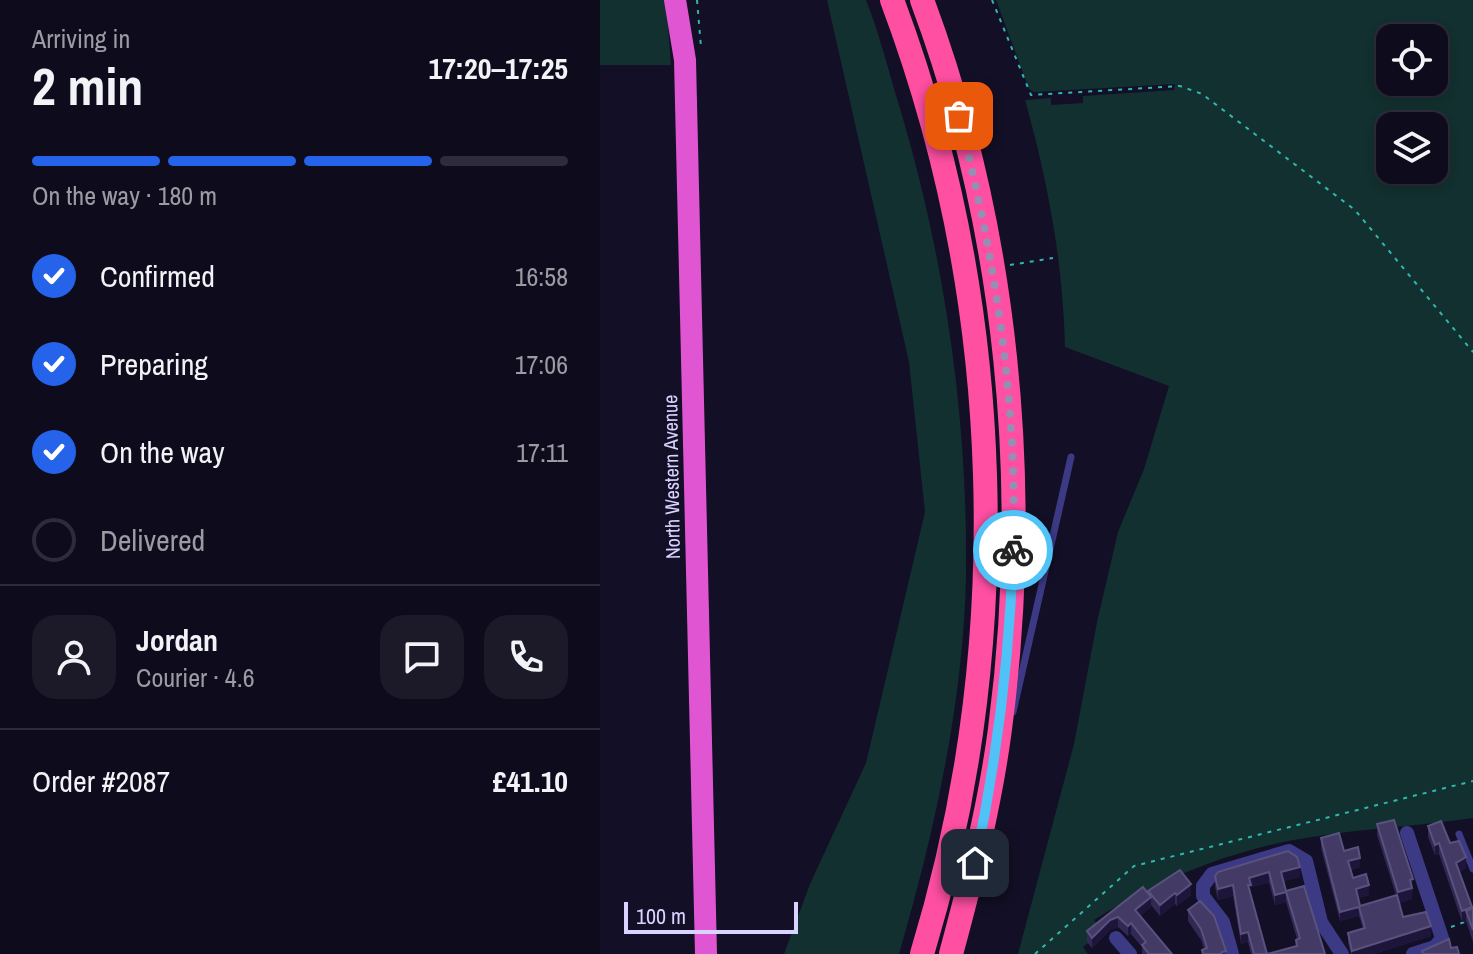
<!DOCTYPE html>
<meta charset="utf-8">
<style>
body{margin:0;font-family:"Archivo Narrow",sans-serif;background:#1c1929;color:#f1f3f6;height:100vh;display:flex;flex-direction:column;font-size:30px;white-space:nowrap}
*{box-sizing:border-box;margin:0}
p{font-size:26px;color:#9b9ba3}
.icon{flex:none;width:44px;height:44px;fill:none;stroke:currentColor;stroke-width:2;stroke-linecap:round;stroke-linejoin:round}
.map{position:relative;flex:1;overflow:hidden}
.panel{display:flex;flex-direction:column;background:#0e0b1c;width:600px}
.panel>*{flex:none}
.controls{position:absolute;left:776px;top:24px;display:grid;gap:16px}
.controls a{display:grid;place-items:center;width:72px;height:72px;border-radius:16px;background:#0e0b1c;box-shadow:0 4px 12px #0003,0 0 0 2px #2e2b3b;font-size:40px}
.scale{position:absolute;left:24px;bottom:20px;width:174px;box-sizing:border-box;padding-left:8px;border:4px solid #d9d4ff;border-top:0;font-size:22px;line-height:28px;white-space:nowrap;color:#d9d4ff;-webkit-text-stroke:6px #130f26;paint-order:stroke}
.pin{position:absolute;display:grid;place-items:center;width:68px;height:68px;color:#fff;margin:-34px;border-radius:16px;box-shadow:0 4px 12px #0006}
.courier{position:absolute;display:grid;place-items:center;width:80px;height:80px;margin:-40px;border:6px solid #4fc3f7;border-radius:50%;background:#fff;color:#222;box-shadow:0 2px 10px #0007}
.head em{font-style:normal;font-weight:700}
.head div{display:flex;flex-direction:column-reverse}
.head{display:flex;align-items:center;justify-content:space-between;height:136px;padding:0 32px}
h1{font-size:52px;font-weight:700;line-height:60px}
.bar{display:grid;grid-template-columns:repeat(4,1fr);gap:12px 8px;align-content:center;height:96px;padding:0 32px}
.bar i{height:10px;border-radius:6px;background:#2e2b3b}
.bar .current{background:#2563eb}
.bar p{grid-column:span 4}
.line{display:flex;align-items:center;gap:20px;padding:0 32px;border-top:2px solid #2e2b3b}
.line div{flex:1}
.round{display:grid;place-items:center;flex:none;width:84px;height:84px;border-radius:24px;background:#1c1929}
ol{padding:0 32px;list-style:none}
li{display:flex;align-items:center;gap:24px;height:88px}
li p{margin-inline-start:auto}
li .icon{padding:8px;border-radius:50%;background:#2563eb;color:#fff;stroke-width:4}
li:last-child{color:#9b9ba3}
li i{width:44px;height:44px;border:4px solid #2e2b3b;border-radius:50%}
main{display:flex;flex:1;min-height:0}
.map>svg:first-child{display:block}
</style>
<main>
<section class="panel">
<div class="head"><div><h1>2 min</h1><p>Arriving in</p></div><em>17:20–17:25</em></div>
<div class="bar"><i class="current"></i><i class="current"></i><i class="current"></i><i></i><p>On the way · 180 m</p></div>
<ol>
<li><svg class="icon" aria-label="check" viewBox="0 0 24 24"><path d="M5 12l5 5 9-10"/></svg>Confirmed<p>16:58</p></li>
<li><svg class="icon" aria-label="check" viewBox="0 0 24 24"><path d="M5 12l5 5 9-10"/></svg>Preparing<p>17:06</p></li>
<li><svg class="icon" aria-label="check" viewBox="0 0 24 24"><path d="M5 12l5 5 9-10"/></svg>On the way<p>17:11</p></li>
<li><i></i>Delivered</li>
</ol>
<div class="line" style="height:144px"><a class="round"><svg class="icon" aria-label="person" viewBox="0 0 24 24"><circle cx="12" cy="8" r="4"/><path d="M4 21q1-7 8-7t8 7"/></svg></a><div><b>Jordan</b><p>Courier · 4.6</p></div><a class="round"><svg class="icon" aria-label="chat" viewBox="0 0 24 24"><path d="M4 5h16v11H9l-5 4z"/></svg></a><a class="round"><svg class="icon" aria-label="phone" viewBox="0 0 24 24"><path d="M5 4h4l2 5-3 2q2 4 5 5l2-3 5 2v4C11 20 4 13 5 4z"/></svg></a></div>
<div class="line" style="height:104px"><div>Order #2087</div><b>£41.10</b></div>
</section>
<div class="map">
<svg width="873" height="954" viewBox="0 0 873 954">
<rect width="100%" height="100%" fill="#130f26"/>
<g fill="#12302f" fill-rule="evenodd">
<polygon points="0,0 66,0 71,65 0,65"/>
<path d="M227,0H266C278,30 286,61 295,92C343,247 368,412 366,574C364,700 334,834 299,954H184L210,884L266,763L325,512L309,362Z"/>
<path d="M396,0H873V818C798,829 717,830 644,852C591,867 540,891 494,920L500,928L499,935L483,947L488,954H418L474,744L497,622L518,532L544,469L569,386L465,347C463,262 448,182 425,100L451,98V105L483,103V96L574,90L575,84L434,92L429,89ZM790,38H834V82H790ZM790,126H834V170H790Z"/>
</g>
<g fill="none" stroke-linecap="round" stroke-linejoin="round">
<g stroke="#2fb8b0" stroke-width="2" stroke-dasharray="4 6" stroke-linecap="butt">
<polyline points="97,0 101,47"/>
<polyline points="392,0 431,95 580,86 602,94 755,210 873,352"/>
<polyline points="410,265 453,258"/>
<polyline points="851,927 867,921"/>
<polyline points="435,954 534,866 873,781"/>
</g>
<g stroke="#3d3a85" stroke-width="7">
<polyline points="413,712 471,457"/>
<polyline points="859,834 873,869"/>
</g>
<g stroke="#3d3a85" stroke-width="14">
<polyline points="807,833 842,938 835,947 813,954"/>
<polyline points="516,938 530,954"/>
<polyline points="632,954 623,922 603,896 603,886 612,874 689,851 706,861 721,922 742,954"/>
</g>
<polyline stroke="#e055d1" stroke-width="22" points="75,0 85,60 106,954"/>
<g stroke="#ff4fa3" stroke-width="24">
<path d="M292,0C406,303 416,645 322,954"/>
<path d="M322,0C408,230 432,486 400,729C390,805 371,880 351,954"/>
</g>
</g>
<g fill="#312854" fill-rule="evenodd">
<polygon points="777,824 813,890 812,891 812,899 799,903 803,917 831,936 774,954 751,954 748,943 748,933 763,929 759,916 740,921 721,848 721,838 744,851 760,867 751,870 753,878 769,895 758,898 760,906 796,895 777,835"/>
<polygon points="828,826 850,843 866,868 859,872 873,908 873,942 866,921 862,922 839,854 835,855 828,837"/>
<path d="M688,851L700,877L684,881L686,891L725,954H651L648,942L641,944L633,896L618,900L615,887V876ZM669,883L675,905L686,902L697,939L696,940V946L667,954L650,895L651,887Z"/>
<polygon points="548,891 591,895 577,906 575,904 560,916 551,905 551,907 540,916 572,954 542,954 542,947 531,934 528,936 518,927 510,930 492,948 487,942 487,931 548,893"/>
<polygon points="588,910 626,954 602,954 602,950 604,949 601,940 588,921"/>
</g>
<g fill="#1d163a">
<polygon points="839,843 839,854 835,855 835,845"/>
<polygon points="866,857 866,868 856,874 856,863"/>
<polygon points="760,858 760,867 748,871 748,861"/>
<polygon points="700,867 700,877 681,882 681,872"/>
<polygon points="669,872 669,883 651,887 651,895 648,896 649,878"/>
<polygon points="813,879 812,899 798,903 798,892 810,880"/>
<polygon points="591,884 591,895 577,906 577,895"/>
<polygon points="633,885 633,896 618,900 618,889"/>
<polygon points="769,885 769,895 756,898 756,889"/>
<polygon points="686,892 686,902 675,905 675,895"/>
<polygon points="575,893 575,904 560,916 560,905"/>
<polygon points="551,897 551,907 535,921 535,910"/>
<polygon points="759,907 759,916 740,921 740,912"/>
<polygon points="872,907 872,918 866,911 866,921 862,922 862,911"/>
<polygon points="518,917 518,927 510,930 492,948 492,938 510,920"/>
<polygon points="531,923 531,934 528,936 528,926"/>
<polygon points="831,926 831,936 774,954 752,954 752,951"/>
<polygon points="648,932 648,942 641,944 641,934"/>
</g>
<g fill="#433a66" stroke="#5a527e" stroke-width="2" fill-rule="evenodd">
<polygon points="794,820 813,879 810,880 812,888 798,892 777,824"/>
<polygon points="841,821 850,843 859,841 866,857 856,863 872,907 862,911 839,843 835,845 828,826"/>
<polygon points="739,833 744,851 758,847 760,858 748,861 753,878 766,874 769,885 756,889 760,906 797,895 803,917 826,912 831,926 752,951 748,933 765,928 759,907 740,912 721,838"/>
<path d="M688,851L697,857L700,867L681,872L686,891L704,886L725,954H654L648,932L641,934L633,885L618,889L615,876L618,872ZM669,872L675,895L686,892L700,938L696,940L697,946L667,954L648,885H651L649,878Z"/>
<polygon points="580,870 591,884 577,895 575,893 560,905 548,891"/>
<polygon points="543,887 551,897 535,910 572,954 549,954 542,945 546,942 531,923 528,926 518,917 510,920 492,938 487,931"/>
<polygon points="600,901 614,916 626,951 622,952 621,954 603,954 602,950 607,948 601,929 588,910"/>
<polygon points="873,908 873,930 866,911"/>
<polygon points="849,939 851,948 857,947 859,954 823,954 822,951"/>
</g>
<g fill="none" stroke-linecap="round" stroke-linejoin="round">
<path stroke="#948fb3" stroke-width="8" stroke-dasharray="0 14.4" d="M359,116C395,258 418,403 413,550"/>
<path stroke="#4fc3f7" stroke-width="10" d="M375,863C397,759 410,656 413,550"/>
</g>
<g text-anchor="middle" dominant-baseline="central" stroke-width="6" stroke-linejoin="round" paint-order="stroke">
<g font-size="20" fill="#d9d4ff" stroke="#130f26">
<text transform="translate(71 477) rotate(-91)">North Western Avenue</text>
</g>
</g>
</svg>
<div class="controls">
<a><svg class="icon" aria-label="locate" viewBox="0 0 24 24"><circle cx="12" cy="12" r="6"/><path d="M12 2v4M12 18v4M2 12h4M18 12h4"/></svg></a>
<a><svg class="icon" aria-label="layers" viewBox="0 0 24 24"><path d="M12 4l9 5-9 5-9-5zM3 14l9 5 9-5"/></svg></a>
</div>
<div class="scale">100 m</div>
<div class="pin" style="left:359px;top:116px;background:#ea580c"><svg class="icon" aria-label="bag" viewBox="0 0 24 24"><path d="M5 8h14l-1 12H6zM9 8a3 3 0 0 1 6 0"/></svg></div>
<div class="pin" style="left:375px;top:863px;background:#1f2937"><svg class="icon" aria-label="home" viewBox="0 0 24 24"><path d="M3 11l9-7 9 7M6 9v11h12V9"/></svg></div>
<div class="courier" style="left:413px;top:550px"><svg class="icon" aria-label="bike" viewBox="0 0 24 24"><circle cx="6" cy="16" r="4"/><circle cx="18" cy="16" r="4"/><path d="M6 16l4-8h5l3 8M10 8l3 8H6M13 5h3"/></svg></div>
</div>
</main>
